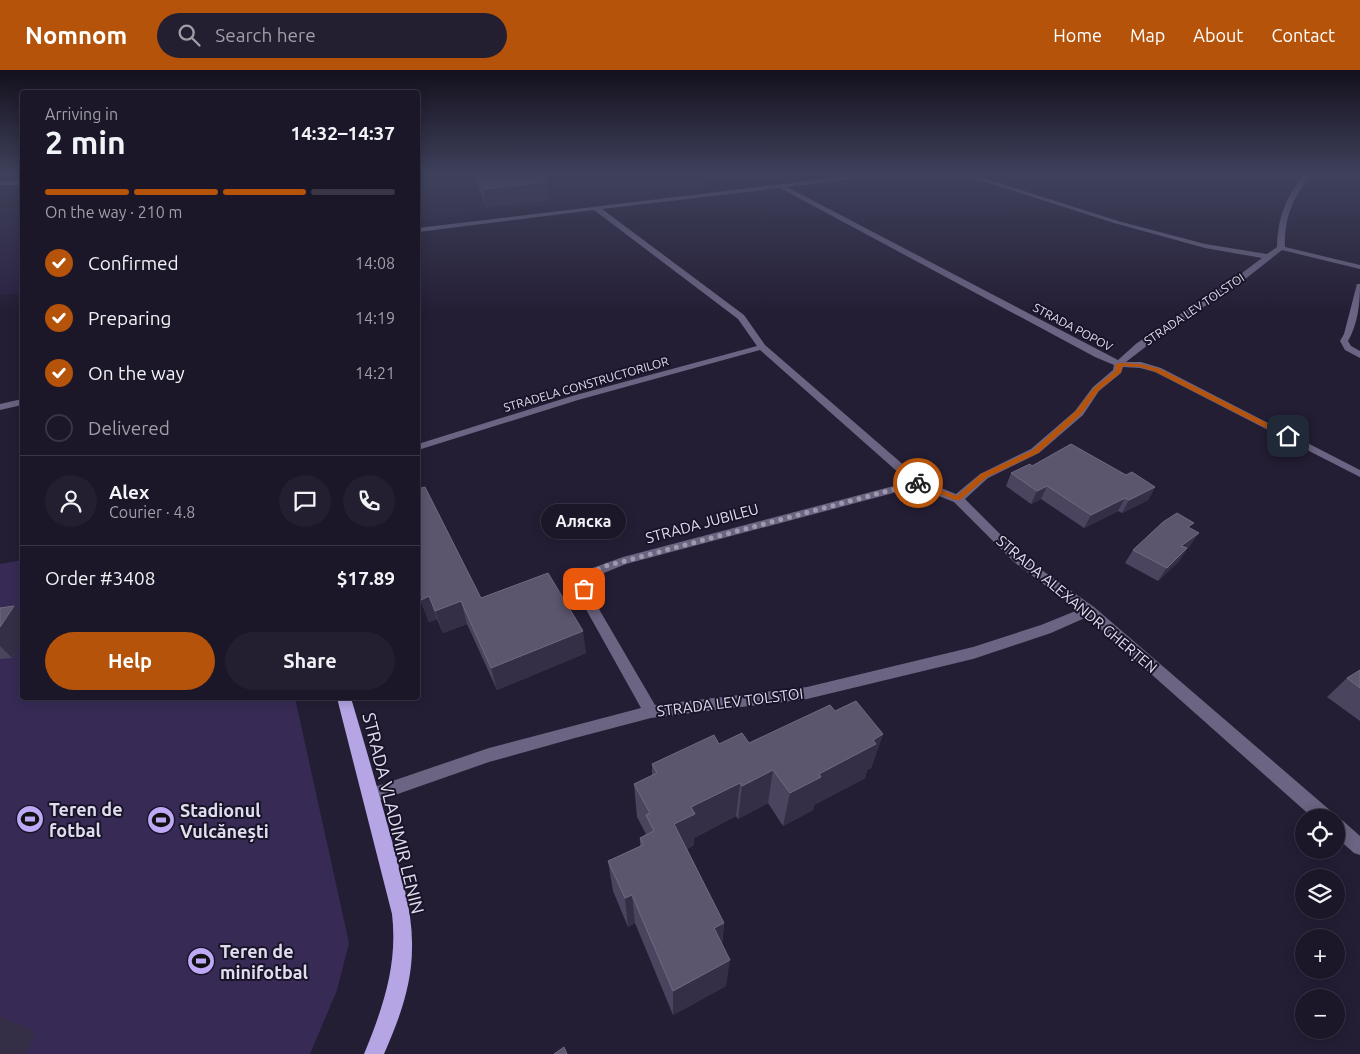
<!DOCTYPE html>
<meta charset="utf-8">
<style>
body{margin:0;font-family:Ubuntu,sans-serif;background:#241f30;color:#f1f3f6;height:100vh;display:flex;flex-direction:column;font-size:19px;white-space:nowrap}
*{box-sizing:border-box;margin:0}
p{font-size:16px;color:#a09fa8}
.icon{flex:none;width:28px;height:28px;fill:none;stroke:currentColor;stroke-width:2;stroke-linecap:round;stroke-linejoin:round}
.map{position:relative;flex:1;overflow:hidden}
.details{position:absolute;left:20px;top:20px;width:400px;height:610px;display:flex;flex-direction:column;background:#1b1628;border-radius:5px;box-shadow:0 2px 12px #0003,0 0 0 1px #393545}
.details>*{flex:none}
.tools{position:absolute;left:1295px;top:739px;display:grid;gap:10px}
.tools a{display:grid;place-items:center;width:50px;height:50px;border-radius:50%;background:#1b1628;box-shadow:0 2px 12px #0003,0 0 0 1px #393545;font-size:25px}
.pin{position:absolute;display:grid;place-items:center;width:42px;height:42px;color:#fff;margin:-21px;border-radius:10px;box-shadow:0 2px 8px #0006}
.courier{position:absolute;display:grid;place-items:center;width:50px;height:50px;margin:-25px;border:4px solid #b45309;border-radius:50%;background:#fff;color:#222;box-shadow:0 1px 6px #0007}
.bubble{position:absolute;height:35px;border-radius:18px;background:#1b1628;box-shadow:0 2px 12px #0003,0 0 0 1px #393545;font-size:16px;font-weight:700;line-height:35px;text-align:center}
.headline em{font-style:normal;font-weight:700}
.headline div{display:flex;flex-direction:column-reverse}
.headline{display:flex;align-items:center;justify-content:space-between;height:85px;padding:0 25px}
h1{font-size:32px;font-weight:700;line-height:38px}
.bar{display:grid;grid-template-columns:repeat(4,1fr);gap:8px 5px;align-content:center;height:60px;padding:0 25px}
.bar i{height:6px;border-radius:4px;background:#393545}
.bar .selected{background:#b45309}
.bar p{grid-column:span 4}
.line{display:flex;align-items:center;gap:12px;padding:0 25px;border-top:1px solid #393545}
.line div{flex:1}
.round{display:grid;place-items:center;flex:none;width:52px;height:52px;border-radius:26px;background:#241f30}
ol{padding:0 25px;list-style:none}
li{display:flex;align-items:center;gap:15px;height:55px}
li p{margin-inline-start:auto}
li .icon{padding:5px;border-radius:50%;background:#b45309;color:#fff;stroke-width:4}
li:last-child{color:#a09fa8}
li i{width:28px;height:28px;border:2px solid #393545;border-radius:50%}
.primary-button{display:flex;gap:10px;margin-top:auto;padding:10px 25px}
.primary-button a{flex:1;height:58px;border-radius:30px;background:#b45309;color:#fff;font-size:20px;font-weight:700;line-height:58px;text-align:center}
.primary-button a+a{background:#241f30;color:#f1f3f6}
header{display:flex;align-items:center;gap:30px;box-sizing:border-box;height:70px;padding:0 25px;background:#b45309;color:#fff}
header strong{font-size:24px}
nav{display:flex;gap:28px;margin-inline-start:auto;font-size:18px}
.search{width:350px;height:45px;background:#241f30;display:flex;align-items:center;gap:12px;box-sizing:border-box;padding:0 18px;border-radius:28px;color:#a09fa8;font-size:19px}
.map>svg:first-child{display:block}
</style>
<header>
<strong>Nomnom</strong>
<div class="search"><svg class="icon" aria-label="search" viewBox="0 0 24 24"><circle cx="10" cy="10" r="6"/><path d="M15 15l6 6"/></svg>Search here</div>
<nav><a>Home</a><a>Map</a><a>About</a><a>Contact</a></nav>
</header>
<div class="map">
<svg width="1360" height="984" viewBox="0 0 1360 984">
<rect width="100%" height="100%" fill="#241e35"/>
<g fill="#2a2240">
<polygon points="418,105 713,105 697,118 418,151"/>
<polygon points="22,137 22,223 0,225 0,139"/>
</g>
<polygon fill="#372b55" points="22,490 22,628 295,628 349,873 337,920 310,984 0,984 0,494"/>
<g fill="none" stroke-linecap="round" stroke-linejoin="round">
<g fill="#6b6482" fill-rule="evenodd">
<path d="M858,105H880L787,117L1118,290L1137,273L1238,206L1262,188L1205,178L1114,153L964,105H974L1118,151L1205,174L1267,184L1277,177C1277,149 1286,126 1304,105H1311C1293,127 1284,148 1285,177L1360,195V199L1282,180L1244,210L1157,268L1126,292H1141L1161,298L1360,400V407L1155,302L1140,298L1123,297L1121,303L1099,321L1083,345L1039,383L988,408L965,429L1022,486L1094,537L1332,742L1334,748H1313L1087,547L1051,563L973,589L807,629L651,648L575,668L489,692L372,733L366,730L364,725L366,720L489,678L641,638L583,534L578,519L584,501L623,487L909,412L760,280L578,330L418,380V374L572,326L757,276L738,249L594,140L418,162V158ZM780,118L1095,287L1114,295L1113,300L1093,317L1075,341L1031,379L980,404L956,424L921,410L765,275L744,245L602,139ZM916,417L954,432L1014,492L1078,540L1041,555L973,577L807,617L655,635L596,534L590,519L594,507L626,494Z"/>
<rect x="0" y="111" width="22" height="4"/>
<path d="M1357,214H1360C1360,233 1358,254 1348,271L1351,276L1360,281V288L1345,280L1340,271L1344,264Z"/>
<polygon points="22,329 22,335 0,340 0,334"/>
<polygon points="1336,748 1342,750 1360,766 1360,785 1354,783 1336,767"/>
</g>
<path fill="#b5a5e4" fill-rule="evenodd" d="M337,628H351C365,675 379,723 392,771C401,806 413,841 412,878C412,915 399,950 384,984H364C383,938 398,894 392,844Z"/>
</g>
<g fill="#4b445e">
<polygon points="474,105 542,105 546,112 548,130 486,137"/>
<polygon points="1011,403 1126,405 1155,417 1148,430 1122,443 1118,441 1084,458 1041,429 1031,434 1006,416"/>
<polygon points="418,419 481,528 586,583 497,620 467,554 443,563 437,549 429,552 418,524"/>
<polygon points="1190,458 1190,476 1187,479 1179,491 1158,511 1125,493 1133,480"/>
<polygon points="14,536 22,545 22,571 12,588 0,589 0,538"/>
<polygon points="1360,600 1360,651 1327,627 1347,608"/>
<polygon points="835,641 883,664 871,698 867,700 865,708 814,735 813,740 783,756 768,733 738,749 736,746 694,768 694,775 687,779 724,853 722,875 726,916 673,945 635,853 628,857 613,821 608,791 640,776 640,768 646,764 637,747 634,714 652,705 652,694 719,674 749,673"/>
</g>
<g fill="#352e47">
<polygon points="546,112 548,130 486,137 483,119"/>
<polygon points="1047,416 1041,429 1031,434 1037,421"/>
<polygon points="1155,417 1148,430 1122,443 1129,430"/>
<polygon points="1125,428 1118,441 1084,458 1091,445"/>
<polygon points="1199,463 1190,476 1187,479 1179,491 1158,511 1181,476"/>
<polygon points="429,526 437,549 429,552 421,530"/>
<polygon points="461,531 467,554 443,563 435,541"/>
<polygon points="14,536 22,545 22,571 12,588 0,576 0,557"/>
<polygon points="583,561 586,583 497,620 491,598"/>
<polygon points="883,664 871,698 867,700 865,708 814,735 813,740 783,756 790,723 819,704 873,670"/>
<polygon points="773,700 768,733 738,749 742,716"/>
<polygon points="740,713 736,746 694,768 694,775 675,785 674,754 691,737"/>
<polygon points="632,825 635,853 628,857 625,828"/>
<polygon points="724,853 721,880 714,858"/>
<polygon points="730,890 726,916 673,945 673,921"/>
<polygon points="0,946 36,962 26,984 0,984"/>
</g>
<g fill="#5b556d" stroke="#706a81">
<polygon points="478,105 542,105 546,112 483,119"/>
<polygon points="1071,374 1126,405 1132,402 1155,417 1129,430 1125,428 1091,445 1047,416 1037,421 1011,403 1030,394 1032,396"/>
<polygon points="425,417 481,528 548,503 583,561 491,598 461,531 435,541 429,526 421,530 418,521 418,419"/>
<polygon points="1177,443 1194,453 1188,457 1199,463 1181,476 1187,478 1167,498 1133,480 1163,452"/>
<polygon points="14,536 0,557 0,538"/>
<polygon points="1360,600 1360,618 1347,608"/>
<polygon points="856,631 883,664 873,670 876,674 819,704 821,707 790,723 773,700 742,716 740,713 691,737 695,744 674,754 724,853 714,858 730,890 673,921 632,825 625,828 608,791 643,775 640,768 654,761 646,745 650,743 634,714 657,703 652,694 714,665 719,674 742,663 749,673 830,635 835,641"/>
<polygon points="564,977 567,984 554,984"/>
</g>
<linearGradient id="sky" x2="0" y2="1"><stop stop-color="#14101d"/><stop offset="0.43" stop-color="#3f415c"/><stop offset="1" stop-color="#3f415c" stop-opacity="0"/></linearGradient>
<rect width="1360" height="243" fill="url(#sky)"/>
<polygon fill="#b45309" points="1119,293 1141,294 1160,299 1292,366 1286,368 1156,302 1141,297 1122,296 1121,302 1099,320 1081,344 1038,383 987,407 960,430 955,430 914,413 920,412 957,426 981,404 1033,380 1076,341 1094,318 1115,301 1116,294"/>
<g fill="none" stroke-linecap="round" stroke-linejoin="round">
<polyline stroke="#9e9aad" stroke-width="5" stroke-dasharray="0 9" points="584,519 588,504 606,496 918,413"/>
</g>
<defs>
<g id="stadium-disc" transform="scale(1.4375)"><circle r="9.5" fill="#bda9f5" stroke="#1a142a"/><path d="M0-5a6.5 5 0 1 0 0 10a6.5 5 0 1 0 0-10ZM-3.5-1.8h7v3.6h-7Z" fill="#111"/></g>
</defs>
<g fill-rule="evenodd">
<use href="#stadium-disc" x="30" y="749"/>
<use href="#stadium-disc" x="161" y="750"/>
<use href="#stadium-disc" x="201" y="891"/>
</g>
<g text-anchor="middle" dominant-baseline="central" stroke-width="4" stroke-linejoin="round" paint-order="stroke">
<g font-size="12" fill="#e0dded" stroke="#1a142a">
<text transform="translate(1194 239) rotate(-34)">STRADA LEV TOLSTOI</text>
<text transform="translate(1073 257) rotate(28)">STRADA POPOV</text>
<text transform="translate(586 314) rotate(-16)">STRADELA CONSTRUCTORILOR</text>
</g>
<g font-size="15" fill="#e0dded" stroke="#1a142a">
<text transform="translate(702 453) rotate(-15)">STRADA JUBILEU</text>
<text transform="translate(1077 534) rotate(40)">STRADA ALEXANDR GHERȚEN</text>
<text transform="translate(730 632) rotate(-7)">STRADA LEV TOLSTOI</text>
</g>
<g font-size="18" font-weight="bold" fill="#e0dded" stroke="#1a142a" text-anchor="start">
<text x="49" y="739">Teren de<tspan x="49" dy="21">fotbal</tspan></text>
<text x="180" y="740">Stadionul<tspan x="180" dy="21">Vulcănești</tspan></text>
<text x="220" y="881">Teren de<tspan x="220" dy="21">minifotbal</tspan></text>
</g>
<g font-size="18" fill="#e0dded" stroke="#1a142a">
<text transform="translate(394 743) rotate(76)">STRADA VLADIMIR LENIN</text>
</g>
</g>
</svg>
<div class="tools">
<a><svg class="icon" aria-label="locate" viewBox="0 0 24 24"><circle cx="12" cy="12" r="6"/><path d="M12 2v4M12 18v4M2 12h4M18 12h4"/></svg></a>
<a><svg class="icon" aria-label="layers" viewBox="0 0 24 24"><path d="M12 4l9 5-9 5-9-5zM3 14l9 5 9-5"/></svg></a>
<a>+</a>
<a>−</a>
</div>
<div class="pin" style="left:584px;top:519px;background:#ea580c"><svg class="icon" aria-label="bag" viewBox="0 0 24 24"><path d="M5 8h14l-1 12H6zM9 8a3 3 0 0 1 6 0"/></svg></div>
<div class="pin" style="left:1288px;top:366px;background:#1f2937"><svg class="icon" aria-label="home" viewBox="0 0 24 24"><path d="M3 11l9-7 9 7M6 9v11h12V9"/></svg></div>
<div class="courier" style="left:918px;top:413px"><svg class="icon" aria-label="bike" viewBox="0 0 24 24"><circle cx="6" cy="16" r="4"/><circle cx="18" cy="16" r="4"/><path d="M6 16l4-8h5l3 8M10 8l3 8H6M13 5h3"/></svg></div>
<div class="bubble" style="left:541px;top:434px;width:85px">Аляска</div>
<section class="details">
<div class="headline"><div><h1>2 min</h1><p>Arriving in</p></div><em>14:32–14:37</em></div>
<div class="bar"><i class="selected"></i><i class="selected"></i><i class="selected"></i><i></i><p>On the way · 210 m</p></div>
<ol>
<li><svg class="icon" aria-label="check" viewBox="0 0 24 24"><path d="M5 12l5 5 9-10"/></svg>Confirmed<p>14:08</p></li>
<li><svg class="icon" aria-label="check" viewBox="0 0 24 24"><path d="M5 12l5 5 9-10"/></svg>Preparing<p>14:19</p></li>
<li><svg class="icon" aria-label="check" viewBox="0 0 24 24"><path d="M5 12l5 5 9-10"/></svg>On the way<p>14:21</p></li>
<li><i></i>Delivered</li>
</ol>
<div class="line" style="height:90px"><a class="round"><svg class="icon" aria-label="person" viewBox="0 0 24 24"><circle cx="12" cy="8" r="4"/><path d="M4 21q1-7 8-7t8 7"/></svg></a><div><b>Alex</b><p>Courier · 4.8</p></div><a class="round"><svg class="icon" aria-label="chat" viewBox="0 0 24 24"><path d="M4 5h16v11H9l-5 4z"/></svg></a><a class="round"><svg class="icon" aria-label="phone" viewBox="0 0 24 24"><path d="M5 4h4l2 5-3 2q2 4 5 5l2-3 5 2v4C11 20 4 13 5 4z"/></svg></a></div>
<div class="line" style="height:65px"><div>Order #3408</div><b>$17.89</b></div>
<div class="primary-button"><a>Help</a><a>Share</a></div>
</section>
</div>
